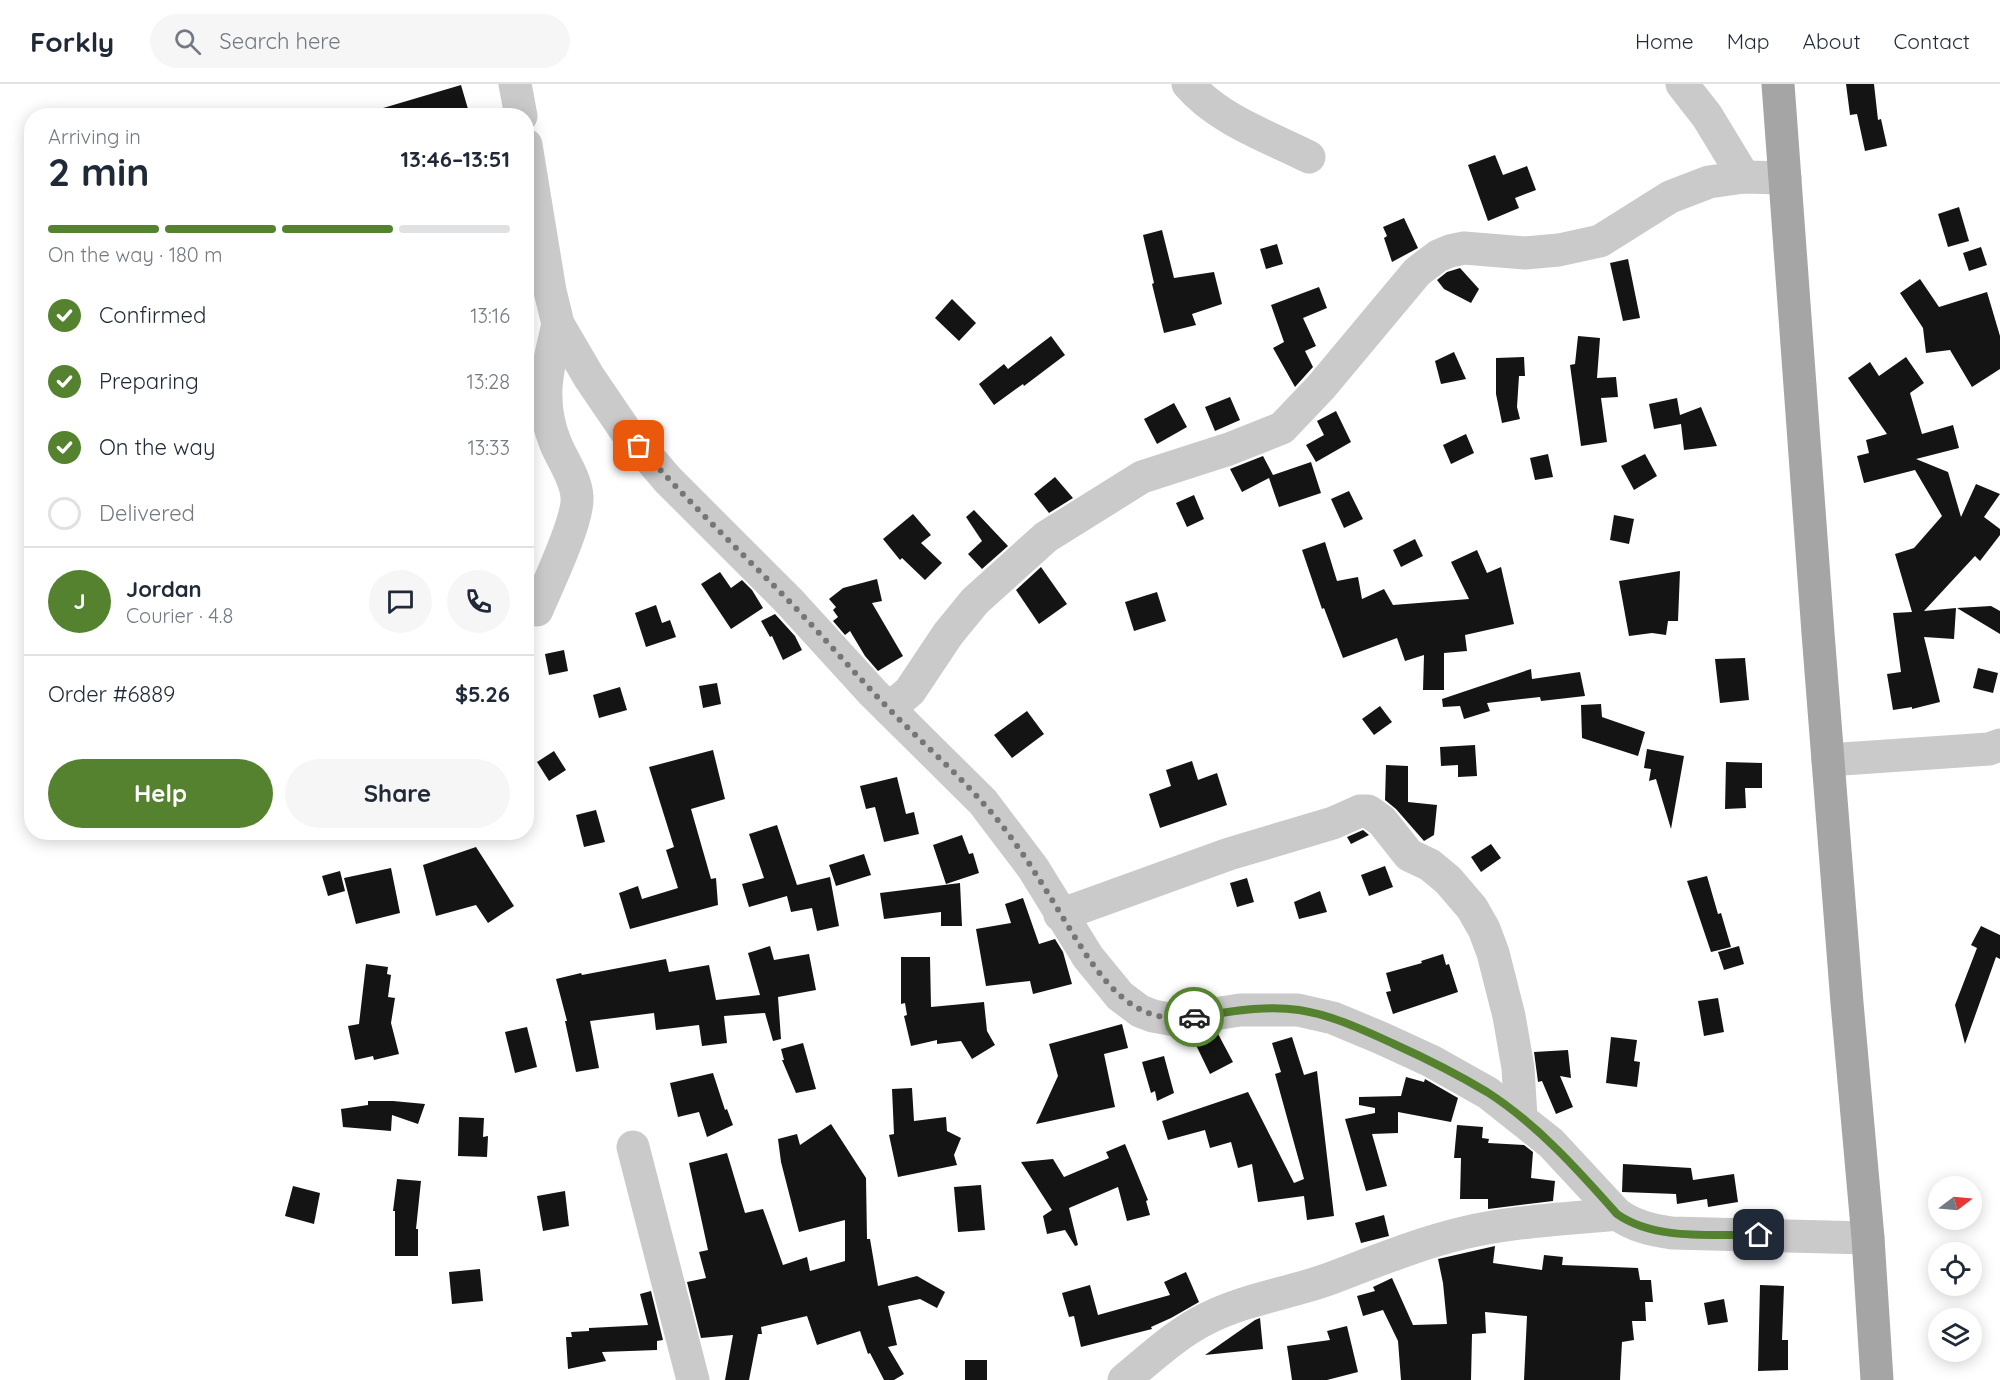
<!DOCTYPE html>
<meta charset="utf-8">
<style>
body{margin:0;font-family:Quicksand,sans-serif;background:#f6f6f7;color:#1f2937;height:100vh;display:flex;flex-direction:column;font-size:22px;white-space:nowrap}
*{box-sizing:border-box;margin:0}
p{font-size:20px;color:#747a83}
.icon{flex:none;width:33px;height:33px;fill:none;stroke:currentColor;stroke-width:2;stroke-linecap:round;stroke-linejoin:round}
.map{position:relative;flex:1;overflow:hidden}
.side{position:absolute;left:24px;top:24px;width:510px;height:732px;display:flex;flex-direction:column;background:#fff;border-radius:24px;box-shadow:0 3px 15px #0003}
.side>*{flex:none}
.needle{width:39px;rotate:74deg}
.tools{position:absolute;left:1928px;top:1092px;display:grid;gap:12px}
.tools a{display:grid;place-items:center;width:54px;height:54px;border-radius:50%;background:#fff;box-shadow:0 3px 15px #0003;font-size:30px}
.pin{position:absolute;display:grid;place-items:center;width:51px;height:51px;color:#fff;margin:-26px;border-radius:12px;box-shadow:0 3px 9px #0006}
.courier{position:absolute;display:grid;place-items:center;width:60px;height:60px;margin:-30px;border:4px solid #54822f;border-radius:50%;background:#fff;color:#222;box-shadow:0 2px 8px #0007}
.summary em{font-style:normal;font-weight:700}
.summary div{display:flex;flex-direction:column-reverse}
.summary{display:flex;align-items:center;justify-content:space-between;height:102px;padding:0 24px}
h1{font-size:39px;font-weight:700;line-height:45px}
.bar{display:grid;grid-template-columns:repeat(4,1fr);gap:9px 6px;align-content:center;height:72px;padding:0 24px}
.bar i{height:8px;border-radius:4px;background:#e0e1e3}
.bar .selected{background:#54822f}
.bar p{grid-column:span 4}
.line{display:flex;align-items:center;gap:15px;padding:0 24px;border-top:2px solid #e0e1e3}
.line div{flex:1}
.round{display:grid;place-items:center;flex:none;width:63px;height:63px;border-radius:32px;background:#f6f6f7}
ol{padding:0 24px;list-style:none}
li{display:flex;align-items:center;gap:18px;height:66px}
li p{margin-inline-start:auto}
li .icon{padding:6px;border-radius:50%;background:#54822f;color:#fff;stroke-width:4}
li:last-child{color:#747a83}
li i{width:33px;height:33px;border:3px solid #e0e1e3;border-radius:50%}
.primary-button{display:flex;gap:12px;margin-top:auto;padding:12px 24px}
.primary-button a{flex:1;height:69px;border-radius:36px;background:#54822f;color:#fff;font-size:24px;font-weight:700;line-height:69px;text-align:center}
.primary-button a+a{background:#f6f6f7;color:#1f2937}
header{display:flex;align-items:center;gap:36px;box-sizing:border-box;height:84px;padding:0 30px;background:#fff;border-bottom:2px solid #e0e1e3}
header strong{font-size:28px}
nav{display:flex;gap:33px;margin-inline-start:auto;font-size:21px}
.search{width:420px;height:54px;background:#f6f6f7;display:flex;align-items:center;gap:15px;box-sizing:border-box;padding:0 21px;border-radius:33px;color:#747a83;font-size:22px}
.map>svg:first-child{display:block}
</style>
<header>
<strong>Forkly</strong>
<div class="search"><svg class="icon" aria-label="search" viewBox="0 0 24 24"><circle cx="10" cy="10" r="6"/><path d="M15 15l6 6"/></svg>Search here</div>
<nav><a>Home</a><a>Map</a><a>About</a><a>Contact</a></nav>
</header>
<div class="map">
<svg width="2000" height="1296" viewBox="0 0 2000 1296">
<rect width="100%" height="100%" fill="#fff"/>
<g fill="#141414">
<polygon points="1846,0 1874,0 1878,36 1881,35 1887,62 1865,67 1857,30 1850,31"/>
<polygon points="461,1 468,25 444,32 374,32 373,27"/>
<polygon points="1495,71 1503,91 1527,82 1536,106 1515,114 1519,124 1488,137 1468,81"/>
<polygon points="1959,123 1969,157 1948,163 1938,130"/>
<polygon points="1404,134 1418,164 1392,178 1384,154 1387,152 1383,143"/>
<polygon points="1162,146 1174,194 1214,188 1222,220 1192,230 1196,241 1164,249 1152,200 1154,199 1143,151"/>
<polygon points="1277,160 1283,180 1266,185 1260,165"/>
<polygon points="1981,163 1987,181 1969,187 1963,169"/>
<polygon points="1628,175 1640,234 1623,237 1610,179"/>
<polygon points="1460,184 1479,205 1471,219 1444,205 1437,196 1447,188"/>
<polygon points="1920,195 1939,223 1987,208 2000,252 2000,285 1972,303 1950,266 1926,269 1923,244 1900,209"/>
<polygon points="1319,203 1327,224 1303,234 1316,262 1305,267 1313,283 1295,303 1273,264 1284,258 1271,221"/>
<polygon points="952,215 976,239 959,257 935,234"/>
<polygon points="1051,252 1065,271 1024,302 1023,300 994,321 979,300 1004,280 1008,285"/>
<polygon points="1578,252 1600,254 1597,294 1616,293 1618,313 1601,314 1607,358 1581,362 1570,281 1575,280"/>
<polygon points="1454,268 1466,295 1441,300 1435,277"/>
<polygon points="1524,273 1525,292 1519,292 1517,323 1520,335 1502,339 1496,310 1496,274"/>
<polygon points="1906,273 1924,299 1910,309 1922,350 1953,341 1959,364 1916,375 1948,388 1961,433 1976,400 2000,410 1984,433 2000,445 2000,451 1980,477 1975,472 1924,527 1956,524 1954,555 1924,553 1940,618 1912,625 1912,623 1893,626 1887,590 1901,588 1893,529 1912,528 1895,470 1914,464 1942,432 1915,386 1864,399 1857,372 1869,369 1866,356 1887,350 1848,294 1870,278 1879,292"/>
<polygon points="1230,313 1240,336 1215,347 1205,323"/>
<polygon points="1677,314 1680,331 1701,323 1717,362 1684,366 1681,340 1654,345 1649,320"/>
<polygon points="1174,319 1187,343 1157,360 1144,335"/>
<polygon points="1336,327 1351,358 1316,378 1306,361 1324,351 1317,337"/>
<polygon points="1466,350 1474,369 1451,380 1443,361"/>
<polygon points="1548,370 1553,393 1535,396 1530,374"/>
<polygon points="1645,370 1657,392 1634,406 1621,382"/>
<polygon points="1263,372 1273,391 1311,378 1321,409 1279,423 1269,394 1242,408 1230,385"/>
<polygon points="1055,393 1073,414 1049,429 1034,410"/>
<polygon points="1349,407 1363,435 1344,444 1331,415"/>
<polygon points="1194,411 1204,435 1187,443 1176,419"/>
<polygon points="974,426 1008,462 982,485 968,470 982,457 966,433"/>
<polygon points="913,430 931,451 921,459 942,479 925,496 902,474 900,476 883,455"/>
<polygon points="1614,431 1634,435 1629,460 1610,456"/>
<polygon points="1415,455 1423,472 1401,483 1393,466"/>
<polygon points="1325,458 1337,497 1358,493 1362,515 1384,505 1393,521 1469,515 1451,478 1477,466 1487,489 1501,483 1514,540 1465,551 1467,567 1444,569 1444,606 1423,606 1424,571 1405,577 1397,554 1343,574 1324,524 1322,525 1302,466"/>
<polygon points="1041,483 1067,520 1039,540 1016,506"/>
<polygon points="1680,487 1678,537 1668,537 1666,551 1652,549 1629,552 1619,497"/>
<polygon points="720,488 731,504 742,496 752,506 763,524 731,545 701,500"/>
<polygon points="877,495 882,517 872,519 903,572 878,587 865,572 850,547 845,551 833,537 838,533 833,526 836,523 829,515 843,504"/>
<polygon points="1157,508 1166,537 1134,547 1125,518"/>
<polygon points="656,521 662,539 670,536 676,553 646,563 635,529"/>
<polygon points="1991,522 2000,527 2000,550 1957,524"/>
<polygon points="775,530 795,552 802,566 783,576 772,552 770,553 761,537"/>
<polygon points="564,566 568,587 549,591 545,570"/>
<polygon points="1745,574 1749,616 1720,619 1715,575"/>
<polygon points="1978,584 1998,589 1993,609 1973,604"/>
<polygon points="1531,585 1532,595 1580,588 1585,612 1541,617 1540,613 1487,619 1490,627 1464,635 1460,622 1443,623 1442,615"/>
<polygon points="717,599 721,620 703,624 699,602"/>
<polygon points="620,603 627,626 599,634 593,611"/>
<polygon points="1601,620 1602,633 1645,648 1638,672 1582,654 1581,621"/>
<polygon points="1380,622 1392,638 1374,651 1362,635"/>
<polygon points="1027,627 1044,650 1012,674 994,651"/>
<polygon points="1475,661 1477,692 1458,693 1458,681 1441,682 1440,663"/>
<polygon points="1647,665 1684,672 1671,745 1656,695 1649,697 1651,685 1644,684"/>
<polygon points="713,666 725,715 691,725 711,795 716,794 718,821 630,845 619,809 638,802 642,815 678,804 666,766 674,763 649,683"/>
<polygon points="554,667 566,686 549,697 537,678"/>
<polygon points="1192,677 1198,696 1217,689 1227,721 1160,744 1149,710 1171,702 1166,686"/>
<polygon points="1726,678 1762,679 1762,704 1745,704 1746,724 1725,725"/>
<polygon points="1386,681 1408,682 1408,718 1437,721 1434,751 1424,757 1396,725 1385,716"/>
<polygon points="897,693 906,730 914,728 919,750 884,758 875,723 866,725 860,702"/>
<polygon points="596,726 605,758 584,763 576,731"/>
<polygon points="777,741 797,801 830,793 839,842 817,847 812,824 791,828 787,812 749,823 742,800 764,794 749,750"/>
<polygon points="1363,746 1369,751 1351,760 1347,753"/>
<polygon points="962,751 969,770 973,769 979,789 946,800 933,761"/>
<polygon points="1491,760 1501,774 1481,788 1471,773"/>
<polygon points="476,763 514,822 488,839 476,821 436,832 423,781"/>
<polygon points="864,770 871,791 836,802 829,781"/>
<polygon points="1385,782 1393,803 1369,812 1361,791"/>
<polygon points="391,784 400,829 356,840 344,794"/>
<polygon points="340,787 345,807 328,812 322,792"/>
<polygon points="1707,792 1718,830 1721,829 1731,863 1711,868 1687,797"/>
<polygon points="1247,794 1254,818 1237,823 1230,799"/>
<polygon points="960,799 962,842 941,842 941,828 884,835 880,809"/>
<polygon points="1320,807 1327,828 1299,835 1294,818"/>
<polygon points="1023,814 1039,860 1055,855 1063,868 1072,900 1033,910 1030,897 986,902 976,845 1011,839 1005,820"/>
<polygon points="1981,842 2000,851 2000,875 1996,873 1965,960 1955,921 1977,864 1971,861"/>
<polygon points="770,862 774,876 809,870 816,906 778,913 781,955 773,957 765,929 724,932 727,959 702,962 699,941 656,946 654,929 590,937 599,984 576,988 565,937 567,937 556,895 581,889 582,891 666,875 669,888 709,881 716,916 760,911 748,869"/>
<polygon points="1739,862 1744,880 1724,886 1718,868"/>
<polygon points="1443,870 1446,881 1449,880 1458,908 1393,930 1386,908 1391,907 1386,889 1422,879 1421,877"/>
<polygon points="901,873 930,873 931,923 984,918 987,947 995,961 972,975 961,957 937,960 937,956 911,962 904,932 907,931 905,919 901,920"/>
<polygon points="366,880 388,883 387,890 391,891 388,913 395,914 391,939 399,970 374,976 373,972 355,976 348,942 359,940"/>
<polygon points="1718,914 1724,948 1704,952 1698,917"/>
<polygon points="1122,940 1128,964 1104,970 1115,1023 1036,1040 1058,992 1049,960"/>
<polygon points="527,943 537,983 515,989 505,948"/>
<polygon points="1217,948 1233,978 1210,990 1195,959"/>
<polygon points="1292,953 1304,991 1317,987 1334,1132 1307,1136 1304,1112 1258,1118 1252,1080 1238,1084 1231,1058 1210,1064 1205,1046 1168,1056 1162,1037 1248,1008 1294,1099 1304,1095 1275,990 1281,988 1272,959"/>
<polygon points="1611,953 1637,956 1634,977 1640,978 1637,1003 1606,999"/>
<polygon points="803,959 816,1005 796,1009 782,976 784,976 781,965"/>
<polygon points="1568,966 1571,994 1560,992 1573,1023 1556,1030 1542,997 1538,998 1534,968"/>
<polygon points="1164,972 1174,1009 1157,1017 1155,1007 1151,1009 1142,978"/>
<polygon points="713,989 725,1026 727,1025 733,1041 707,1053 699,1028 678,1033 670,999"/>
<polygon points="1406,993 1424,998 1425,995 1458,1014 1451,1038 1398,1028 1398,1049 1372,1050 1387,1102 1366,1107 1345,1035 1375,1029 1375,1024 1359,1021 1359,1013 1401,1012"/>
<polygon points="912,1004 914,1037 946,1033 947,1047 961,1054 954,1071 957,1081 898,1093 889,1051 894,1050 892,1005"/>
<polygon points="368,1017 393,1017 425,1020 418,1040 392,1031 391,1047 343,1043 341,1025 368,1021"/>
<polygon points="459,1033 484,1034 483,1053 488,1052 487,1073 458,1072"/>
<polygon points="831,1040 866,1094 867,1155 870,1155 878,1202 917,1192 945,1208 937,1224 920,1215 888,1222 897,1261 888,1263 904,1290 894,1296 884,1296 870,1269 868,1270 860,1247 817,1261 807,1232 761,1243 762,1250 758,1250 749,1296 725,1296 733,1251 701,1254 687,1198 706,1194 699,1168 708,1166 689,1079 727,1069 745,1129 763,1125 783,1181 807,1173 810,1187 845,1177 845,1136 799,1148 781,1078 778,1055 797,1050 800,1061"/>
<polygon points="1457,1041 1483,1043 1482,1054 1489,1055 1488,1059 1524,1061 1533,1068 1531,1094 1555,1097 1553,1117 1488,1125 1488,1115 1460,1115 1461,1074 1454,1074"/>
<polygon points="1125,1060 1148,1116 1146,1117 1150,1131 1127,1137 1118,1103 1069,1124 1078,1161 1075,1162 1065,1146 1047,1150 1043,1132 1052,1126 1021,1078 1053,1075 1064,1093 1109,1074 1106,1068"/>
<polygon points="1623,1080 1691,1084 1693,1096 1734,1090 1738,1118 1708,1123 1707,1115 1677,1120 1676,1110 1622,1108"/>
<polygon points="397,1095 421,1097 416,1145 418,1145 418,1172 395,1172 395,1127 393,1127"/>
<polygon points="981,1101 985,1146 958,1148 954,1103"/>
<polygon points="293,1102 320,1109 314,1140 285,1132"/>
<polygon points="565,1107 569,1142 543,1147 537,1112"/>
<polygon points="1384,1131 1389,1152 1361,1159 1355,1139"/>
<polygon points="1495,1162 1493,1179 1542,1186 1544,1171 1563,1173 1562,1181 1638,1184 1640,1196 1651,1196 1653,1218 1645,1218 1646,1237 1632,1237 1634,1256 1622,1258 1620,1296 1524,1296 1527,1232 1485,1228 1486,1249 1472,1250 1471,1296 1401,1296 1398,1257 1383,1226 1363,1232 1357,1212 1375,1207 1373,1203 1392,1194 1413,1241 1447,1240 1443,1199 1438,1175"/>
<polygon points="480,1185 483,1217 452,1220 449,1188"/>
<polygon points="1186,1188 1199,1218 1171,1234 1151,1243 1152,1245 1081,1263 1074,1232 1069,1233 1062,1209 1090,1201 1098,1231 1170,1211 1164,1198"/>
<polygon points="1760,1201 1784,1202 1782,1256 1788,1256 1788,1286 1758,1287"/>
<polygon points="651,1207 663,1256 657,1257 657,1266 602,1268 606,1277 568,1285 566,1253 572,1253 571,1248 589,1247 589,1244 648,1241 640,1210"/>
<polygon points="1724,1215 1728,1238 1708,1241 1704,1219"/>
<polygon points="1260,1234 1263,1265 1205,1271 1255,1236"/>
<polygon points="1347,1242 1358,1288 1327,1296 1292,1296 1287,1262 1330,1256 1327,1247"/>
<rect x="965" y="1276" width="22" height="20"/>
</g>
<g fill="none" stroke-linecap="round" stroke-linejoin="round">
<g stroke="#cacaca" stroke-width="33">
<polyline points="515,0 521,32"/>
<path d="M1188,0C1219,36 1267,52 1309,73"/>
<polyline points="1682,0 1707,32 1744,93"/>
<path d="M526,61L550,207L558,240L589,293L625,346L668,396L789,517L873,609L983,718L1033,784L1088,873L1120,912L1140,927L1153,932L1175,936L1240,926H1298L1333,934L1381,954L1431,977L1488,1009L1551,1059L1617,1130C1634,1142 1651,1146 1672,1149L1868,1154"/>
<path d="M537,526C547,502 579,436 577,413C576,394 562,376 555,358C538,315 548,283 558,240"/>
<polyline points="889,625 910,607 948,550 975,517 1046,453 1142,393 1229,365 1282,344 1321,303 1417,188 1438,172 1450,167 1464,164 1525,169 1559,166 1600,157 1670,113 1709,98 1744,93 1785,94"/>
<polyline points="1828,676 1989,665 2000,661"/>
<polyline points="1060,831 1229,770 1333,739 1360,727 1368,727 1382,737 1409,771 1430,781 1448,796 1472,824 1484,845 1493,869 1509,932 1518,984 1521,1034"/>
<polyline points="633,1063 693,1296"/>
<path d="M1124,1296C1151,1274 1177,1249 1208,1234C1246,1215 1290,1209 1329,1195C1374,1178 1417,1160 1463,1149C1513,1137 1566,1135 1617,1130"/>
</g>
<polyline stroke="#a5a5a5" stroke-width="33" points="1778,0 1818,549 1847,919 1868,1154 1877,1296"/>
</g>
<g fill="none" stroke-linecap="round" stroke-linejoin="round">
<path stroke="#767676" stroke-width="6" stroke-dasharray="0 10.8" d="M639,362C686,416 738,465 788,516C823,552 855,590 890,626C920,657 954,686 983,719C1024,764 1052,818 1085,869C1113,910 1141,941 1194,933"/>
<path stroke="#54822f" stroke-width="8" d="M1194,933C1229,928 1264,921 1299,926C1332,931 1363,946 1394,960C1425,974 1457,990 1487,1008C1537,1040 1578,1086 1617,1130C1655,1157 1713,1150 1759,1151"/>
</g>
</svg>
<div class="tools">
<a><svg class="needle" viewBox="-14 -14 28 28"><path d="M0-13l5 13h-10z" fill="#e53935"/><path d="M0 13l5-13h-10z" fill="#747a83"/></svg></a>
<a><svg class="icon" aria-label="locate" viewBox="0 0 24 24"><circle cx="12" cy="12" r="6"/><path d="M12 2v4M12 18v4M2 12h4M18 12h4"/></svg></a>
<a><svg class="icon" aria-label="layers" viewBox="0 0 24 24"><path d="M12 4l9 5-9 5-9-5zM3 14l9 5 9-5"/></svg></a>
</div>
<div class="pin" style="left:639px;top:362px;background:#ea580c"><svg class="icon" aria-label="bag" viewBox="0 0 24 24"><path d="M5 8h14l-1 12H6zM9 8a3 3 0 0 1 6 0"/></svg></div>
<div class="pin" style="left:1759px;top:1151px;background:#1f2937"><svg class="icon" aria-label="home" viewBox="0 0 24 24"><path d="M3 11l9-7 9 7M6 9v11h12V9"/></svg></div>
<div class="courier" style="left:1194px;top:933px"><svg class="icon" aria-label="car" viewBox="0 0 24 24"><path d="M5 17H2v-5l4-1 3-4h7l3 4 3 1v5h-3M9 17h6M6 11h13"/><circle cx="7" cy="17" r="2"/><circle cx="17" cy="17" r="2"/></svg></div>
<section class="side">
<div class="summary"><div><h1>2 min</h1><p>Arriving in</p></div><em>13:46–13:51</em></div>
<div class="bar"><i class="selected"></i><i class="selected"></i><i class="selected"></i><i></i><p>On the way · 180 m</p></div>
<ol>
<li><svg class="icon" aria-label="check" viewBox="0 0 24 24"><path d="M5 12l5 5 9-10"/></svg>Confirmed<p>13:16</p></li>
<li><svg class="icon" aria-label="check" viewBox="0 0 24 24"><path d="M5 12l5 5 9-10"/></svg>Preparing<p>13:28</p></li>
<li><svg class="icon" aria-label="check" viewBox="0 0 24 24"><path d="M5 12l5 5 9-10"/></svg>On the way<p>13:33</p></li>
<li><i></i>Delivered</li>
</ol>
<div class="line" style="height:108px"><b class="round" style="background:#54822f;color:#fff">J</b><div><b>Jordan</b><p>Courier · 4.8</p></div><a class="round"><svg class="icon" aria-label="chat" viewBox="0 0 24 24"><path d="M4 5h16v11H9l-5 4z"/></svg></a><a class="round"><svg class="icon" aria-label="phone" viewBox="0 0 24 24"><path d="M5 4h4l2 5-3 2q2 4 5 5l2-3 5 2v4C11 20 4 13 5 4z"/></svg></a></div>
<div class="line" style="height:78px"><div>Order #6889</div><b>$5.26</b></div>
<div class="primary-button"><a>Help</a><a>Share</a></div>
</section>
</div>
